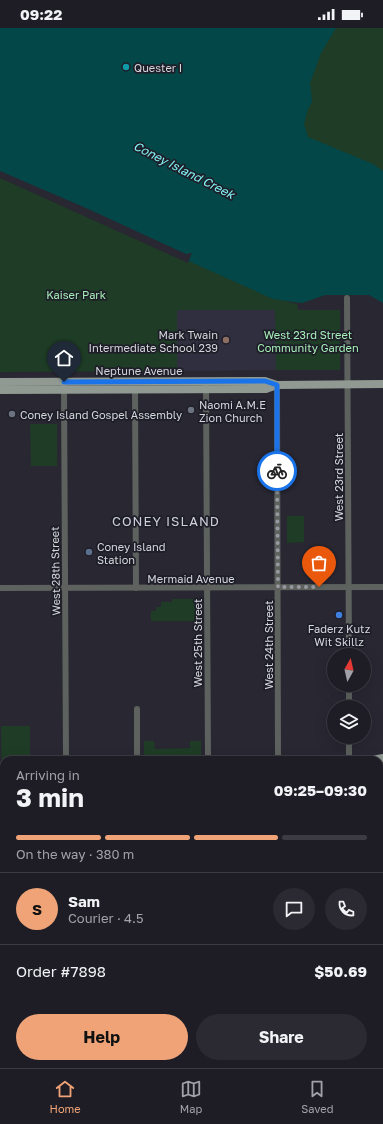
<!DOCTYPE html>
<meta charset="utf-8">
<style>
body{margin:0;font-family:"Golos Text",sans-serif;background:#2b2a32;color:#f1f3f6;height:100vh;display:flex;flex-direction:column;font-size:15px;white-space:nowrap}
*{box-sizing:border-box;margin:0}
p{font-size:13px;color:#a1a2a7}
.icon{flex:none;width:22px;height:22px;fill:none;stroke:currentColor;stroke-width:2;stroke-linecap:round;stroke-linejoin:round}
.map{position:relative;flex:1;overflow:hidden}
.panel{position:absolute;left:0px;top:728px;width:383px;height:312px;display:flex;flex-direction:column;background:#1e1d26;border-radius:12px 12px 0 0;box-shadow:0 4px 16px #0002,0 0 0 1px #3c3b43}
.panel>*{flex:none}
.needle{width:26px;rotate:8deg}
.tools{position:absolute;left:327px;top:620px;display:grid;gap:8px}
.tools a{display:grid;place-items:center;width:44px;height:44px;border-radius:50%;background:#1e1d26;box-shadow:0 4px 16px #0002,0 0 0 1px #3c3b43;font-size:20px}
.pin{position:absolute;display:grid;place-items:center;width:34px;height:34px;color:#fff;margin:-41px -17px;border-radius:50% 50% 50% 0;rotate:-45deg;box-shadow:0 0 4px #0007}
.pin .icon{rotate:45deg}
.courier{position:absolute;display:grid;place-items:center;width:40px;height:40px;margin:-20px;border:3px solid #1a73e8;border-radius:50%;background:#fff;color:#222;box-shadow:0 1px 5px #0007}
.overview em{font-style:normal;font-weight:700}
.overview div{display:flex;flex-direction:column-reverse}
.overview{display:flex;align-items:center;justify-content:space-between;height:68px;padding:0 16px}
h1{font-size:26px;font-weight:700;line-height:30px}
.bar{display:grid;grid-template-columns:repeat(4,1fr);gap:6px 4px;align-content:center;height:48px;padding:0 16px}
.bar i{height:5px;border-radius:3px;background:#3c3b43}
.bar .active{background:#efa376}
.bar p{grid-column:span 4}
.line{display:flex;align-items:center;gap:10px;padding:0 16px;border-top:1px solid #3c3b43}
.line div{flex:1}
.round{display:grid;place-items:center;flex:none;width:42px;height:42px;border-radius:21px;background:#2b2a32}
.primary-button{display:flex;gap:8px;margin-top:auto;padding:8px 16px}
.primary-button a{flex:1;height:46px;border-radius:24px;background:#efa376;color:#111;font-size:16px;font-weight:700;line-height:46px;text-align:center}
.primary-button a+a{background:#2b2a32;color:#f1f3f6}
.status{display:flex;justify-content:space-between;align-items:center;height:28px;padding:0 20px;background:#1e1d26;direction:ltr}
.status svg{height:11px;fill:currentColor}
.tabs{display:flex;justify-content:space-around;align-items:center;height:56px;border-top:1px solid #3c3b43;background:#1e1d26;font-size:11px;color:#a1a2a7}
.tabs a{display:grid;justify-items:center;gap:2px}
.tabs .active{color:#efa376}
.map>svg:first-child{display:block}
</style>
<div class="status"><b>09:22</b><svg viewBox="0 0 49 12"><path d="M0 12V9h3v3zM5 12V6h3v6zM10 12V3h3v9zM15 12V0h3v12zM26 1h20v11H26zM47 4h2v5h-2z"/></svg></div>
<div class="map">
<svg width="383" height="1040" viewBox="0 0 383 1040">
<rect width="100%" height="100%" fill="#282732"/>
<polygon fill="#302f3f" points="176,282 276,282 276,342 177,343"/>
<g fill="#1e3c26">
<polygon points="215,0 383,0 383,152 299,126"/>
<polygon points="0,148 334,267 325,267 302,275 282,273 297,276 298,282 340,282 340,342 276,342 275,282 177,282 177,343 0,344"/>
<polygon points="57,396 57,438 31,438 30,396"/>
<polygon points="287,488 304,488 304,514 287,515"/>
<polygon points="172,571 198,571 199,593 151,593 151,583 156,583 156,579 161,579 161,574 172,574"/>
<polygon points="1,698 30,698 30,732 4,732 4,772 2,772"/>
<polygon points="144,713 154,713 155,721 190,720 190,713 201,713 201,732 144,732"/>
<polygon points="379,843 383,843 383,896 379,897"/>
</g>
<g fill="#044749">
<polygon points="0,0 336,0 321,25 310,55 312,74 308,81 304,96 308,109 373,136 383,143 383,275 369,267 325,267 302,275 273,271 0,148"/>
<polygon points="0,1014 4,1015 4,1036 379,1036 379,1029 383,1029 383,1040 0,1040"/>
</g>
<polygon fill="#282732" points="0,143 86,180 186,226 192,225 188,235 0,150"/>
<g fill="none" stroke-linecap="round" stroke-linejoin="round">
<g stroke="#5d625e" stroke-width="6">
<polyline points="347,270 349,627"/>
<polyline points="206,357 208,732"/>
<polyline points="277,357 278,732"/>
<polyline points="64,359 66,732"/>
<polyline points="135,361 136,560"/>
<polyline points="0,560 383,559"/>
<polyline points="349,657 349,679"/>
<polyline points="137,681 137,732"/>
<polyline points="349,709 349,732"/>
</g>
<g stroke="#909a92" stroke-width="8">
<polyline points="0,354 265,353 277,357"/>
<polyline points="0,362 266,361 277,357 383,356"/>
<polyline points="372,732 383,730"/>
<polyline points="0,786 4,786"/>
</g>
</g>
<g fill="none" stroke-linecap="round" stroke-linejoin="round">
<polyline stroke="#9898a0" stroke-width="4" stroke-dasharray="0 7.2" points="277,443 278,559 319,559"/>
<polyline stroke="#1a73e8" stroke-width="5" points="64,354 265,353 277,357 277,443"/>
</g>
<circle fill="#0f9aa8" stroke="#1e1e28" stroke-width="1.5" cx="126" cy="39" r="4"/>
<circle fill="#8d6e63" stroke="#1e1e28" stroke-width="1.5" cx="226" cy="312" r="4"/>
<g fill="#6b7280" stroke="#1e1e28" stroke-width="1.5">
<circle cx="191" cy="382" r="4"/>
<circle cx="12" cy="386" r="4"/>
</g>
<circle fill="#5c6f8a" stroke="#1e1e28" stroke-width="1.5" cx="89" cy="524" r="4"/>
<circle fill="#3f7fe0" stroke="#1e1e28" stroke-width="1.5" cx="339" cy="587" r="4"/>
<g text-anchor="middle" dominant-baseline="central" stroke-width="3.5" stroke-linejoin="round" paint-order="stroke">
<g font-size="11" fill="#d5d5dc" stroke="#1e1e28" text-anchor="start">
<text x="134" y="39">Quester I</text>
<text x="218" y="306" text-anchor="end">Mark Twain<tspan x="218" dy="13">Intermediate School 239</tspan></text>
<text x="199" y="376">Naomi A.M.E<tspan x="199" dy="13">Zion Church</tspan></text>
<text x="20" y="386">Coney Island Gospel Assembly</text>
<text x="97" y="518">Coney Island<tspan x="97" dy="13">Station</tspan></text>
<text x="339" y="600" text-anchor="middle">Faderz Kutz<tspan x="339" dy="13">Wit Skillz</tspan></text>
</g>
<g font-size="11" fill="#a6eeb7" stroke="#1e1e28">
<text x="76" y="266">Kaiser Park</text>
<text x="308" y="306">West 23rd Street<tspan x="308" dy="13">Community Garden</tspan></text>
</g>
<g font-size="11" fill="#d5d5dc" stroke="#1e1e28">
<text x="139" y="342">Neptune Avenue</text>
<text transform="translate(338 449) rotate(-90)">West 23rd Street</text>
<text transform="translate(55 543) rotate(-91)">West 28th Street</text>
<text x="191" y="550">Mermaid Avenue</text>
<text transform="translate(197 615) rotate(-90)">West 25th Street</text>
<text transform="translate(268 617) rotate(-90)">West 24th Street</text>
</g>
<g font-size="12" font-style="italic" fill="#81f3f7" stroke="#1e1e28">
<text transform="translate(184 142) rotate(27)">Coney Island Creek</text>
</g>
<g font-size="13" letter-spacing="1" fill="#cecedc" stroke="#1e1e28">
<text x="166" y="493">CONEY ISLAND</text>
</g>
</g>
</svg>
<div class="tools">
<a><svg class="needle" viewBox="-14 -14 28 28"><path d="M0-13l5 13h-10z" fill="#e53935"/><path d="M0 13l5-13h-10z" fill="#a1a2a7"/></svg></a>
<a><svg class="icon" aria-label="layers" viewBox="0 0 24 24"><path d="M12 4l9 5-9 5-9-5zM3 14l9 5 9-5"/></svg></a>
</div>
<div class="pin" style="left:319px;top:559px;background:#ea580c"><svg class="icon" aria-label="bag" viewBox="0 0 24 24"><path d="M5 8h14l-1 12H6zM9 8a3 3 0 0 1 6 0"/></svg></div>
<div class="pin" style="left:64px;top:354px;background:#1f2937"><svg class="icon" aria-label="home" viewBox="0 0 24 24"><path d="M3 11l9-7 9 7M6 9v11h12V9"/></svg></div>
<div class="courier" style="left:277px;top:443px"><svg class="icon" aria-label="bike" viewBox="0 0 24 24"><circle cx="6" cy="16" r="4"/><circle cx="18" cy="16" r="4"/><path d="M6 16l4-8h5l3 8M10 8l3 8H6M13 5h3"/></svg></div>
<section class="panel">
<div class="overview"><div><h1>3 min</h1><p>Arriving in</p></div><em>09:25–09:30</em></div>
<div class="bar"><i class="active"></i><i class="active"></i><i class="active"></i><i></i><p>On the way · 380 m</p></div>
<div class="line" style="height:72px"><b class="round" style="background:#efa376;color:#111">S</b><div><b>Sam</b><p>Courier · 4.5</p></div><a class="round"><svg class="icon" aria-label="chat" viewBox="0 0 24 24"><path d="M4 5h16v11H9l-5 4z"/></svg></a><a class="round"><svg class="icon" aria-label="phone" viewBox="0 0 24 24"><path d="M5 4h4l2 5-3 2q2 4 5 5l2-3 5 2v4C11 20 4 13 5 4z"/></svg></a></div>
<div class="line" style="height:52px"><div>Order #7898</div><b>$50.69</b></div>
<div class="primary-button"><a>Help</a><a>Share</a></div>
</section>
</div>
<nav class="tabs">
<a class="active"><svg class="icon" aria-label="home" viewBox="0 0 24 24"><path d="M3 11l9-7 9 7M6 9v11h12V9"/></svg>Home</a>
<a><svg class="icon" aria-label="map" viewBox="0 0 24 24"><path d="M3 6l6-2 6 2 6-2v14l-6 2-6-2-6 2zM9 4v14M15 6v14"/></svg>Map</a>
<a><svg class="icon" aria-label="saved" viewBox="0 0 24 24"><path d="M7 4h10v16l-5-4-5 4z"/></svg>Saved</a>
</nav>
